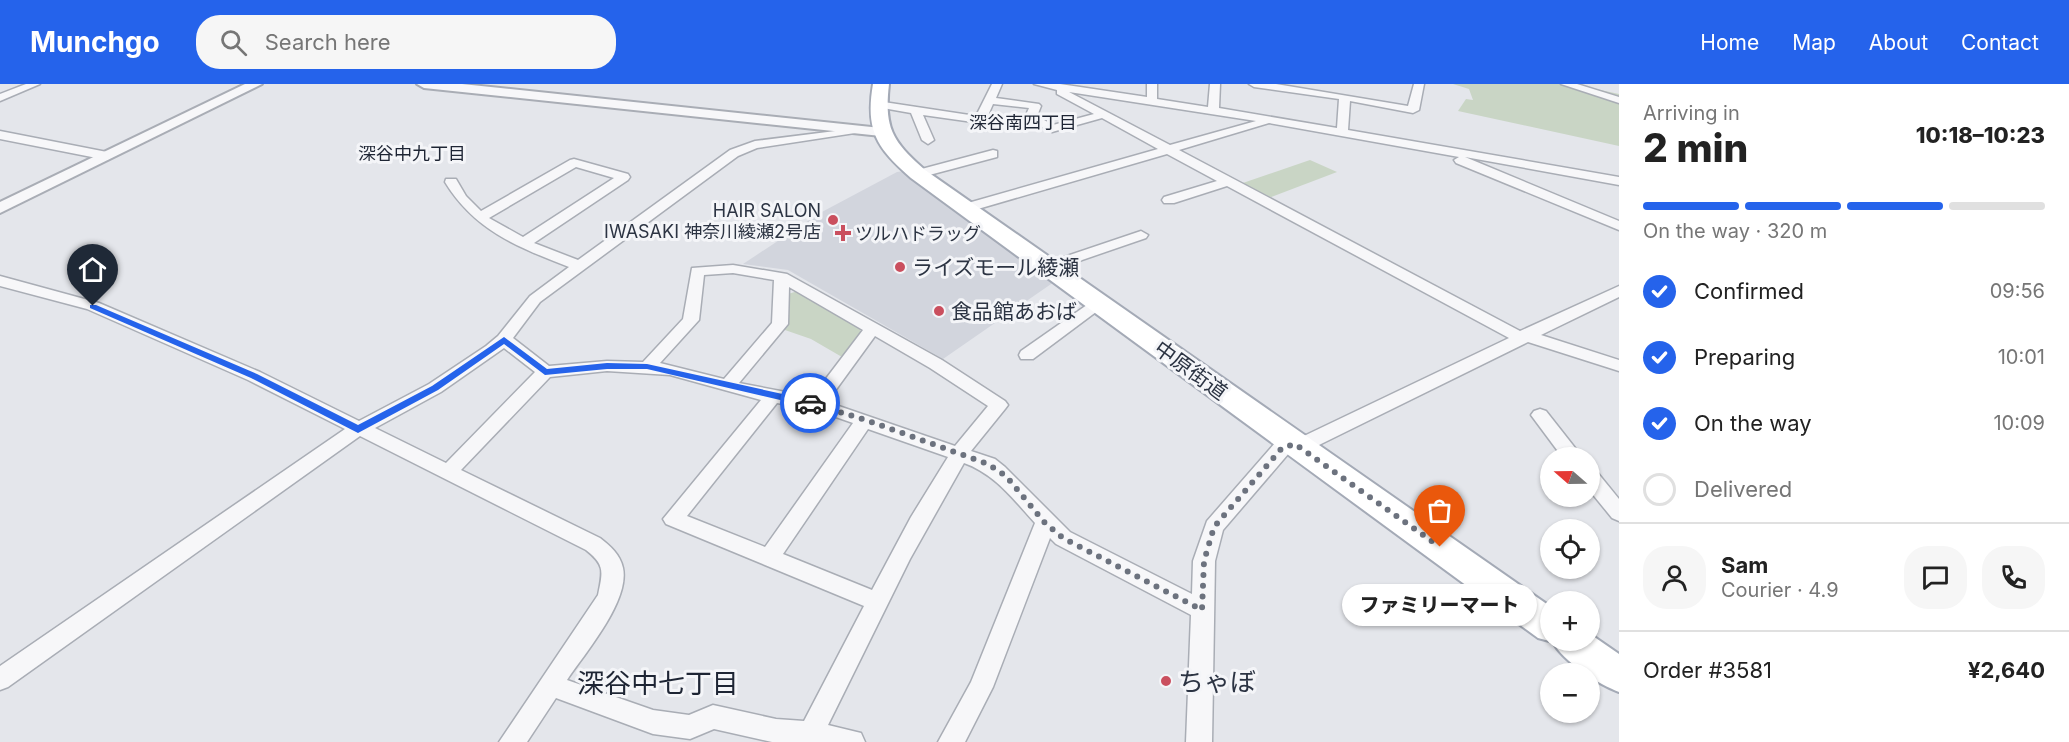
<!DOCTYPE html>
<meta charset="utf-8">
<style>
body{margin:0;font-family:Inter,"Noto Sans JP",sans-serif;background:#f6f6f6;color:#222;height:100vh;display:flex;flex-direction:column;font-size:22px;white-space:nowrap}
*{box-sizing:border-box;margin:0}
p{font-size:20px;color:#767676}
.icon{flex:none;width:33px;height:33px;fill:none;stroke:currentColor;stroke-width:2;stroke-linecap:round;stroke-linejoin:round}
.map{position:relative;flex:1;overflow:hidden}
.drawer{display:flex;flex-direction:column;background:#fff;width:450px}
.drawer>*{flex:none}
.needle{width:39px;rotate:290deg}
.controls{position:absolute;left:1540px;top:363px;display:grid;gap:12px}
.controls a{display:grid;place-items:center;width:60px;height:60px;border-radius:50%;background:#fff;box-shadow:0 2px 4px #0004;font-size:30px}
.pin{position:absolute;display:grid;place-items:center;width:51px;height:51px;color:#fff;margin:-62px -26px;border-radius:50% 50% 50% 0;rotate:-45deg;box-shadow:0 0 6px #0007}
.pin .icon{rotate:45deg}
.courier{position:absolute;display:grid;place-items:center;width:60px;height:60px;margin:-30px;border:4px solid #2563eb;border-radius:50%;background:#fff;color:#222;box-shadow:0 2px 8px #0007}
.bubble{position:absolute;height:42px;border-radius:21px;background:#fff;box-shadow:0 2px 4px #0004;font-size:20px;font-weight:800;line-height:42px;text-align:center}
.headline em{font-style:normal;font-weight:800}
.headline div{display:flex;flex-direction:column-reverse}
.headline{display:flex;align-items:center;justify-content:space-between;height:102px;padding:0 24px}
h1{font-size:39px;font-weight:800;line-height:45px}
.bar{display:grid;grid-template-columns:repeat(4,1fr);gap:9px 6px;align-content:center;height:72px;padding:0 24px}
.bar i{height:8px;border-radius:4px;background:#e0e0e0}
.bar .active{background:#2563eb}
.bar p{grid-column:span 4}
.line{display:flex;align-items:center;gap:15px;padding:0 24px;border-top:2px solid #e0e0e0}
.line div{flex:1}
.round{display:grid;place-items:center;flex:none;width:63px;height:63px;border-radius:24px;background:#f6f6f6}
ol{padding:0 24px;list-style:none}
li{display:flex;align-items:center;gap:18px;height:66px}
li p{margin-inline-start:auto}
li .icon{padding:6px;border-radius:50%;background:#2563eb;color:#fff;stroke-width:4}
li:last-child{color:#767676}
li i{width:33px;height:33px;border:3px solid #e0e0e0;border-radius:50%}
header{display:flex;align-items:center;gap:36px;box-sizing:border-box;height:84px;padding:0 30px;background:#2563eb;color:#fff}
header strong{font-size:28px}
nav{display:flex;gap:33px;margin-inline-start:auto;font-size:21px}
.search{width:420px;height:54px;background:#f6f6f6;display:flex;align-items:center;gap:15px;box-sizing:border-box;padding:0 21px;border-radius:24px;color:#767676;font-size:22px}
main{display:flex;flex:1;min-height:0}
.map>svg:first-child{display:block}
</style>
<header>
<strong>Munchgo</strong>
<div class="search"><svg class="icon" aria-label="search" viewBox="0 0 24 24"><circle cx="10" cy="10" r="6"/><path d="M15 15l6 6"/></svg>Search here</div>
<nav><a>Home</a><a>Map</a><a>About</a><a>Contact</a></nav>
</header>
<main>
<div class="map">
<svg width="1619" height="658" viewBox="0 0 1619 658">
<rect width="100%" height="100%" fill="#e4e6eb"/>
<polygon fill="#d2d5dd" points="904,87 1054,198 943,275 788,186 743,180 820,129 897,88"/>
<g fill="#c9d5c5">
<polygon points="1453,0 1573,0 1619,10 1619,62 1458,27 1466,15 1473,16 1469,5"/>
<polygon points="1310,76 1337,88 1266,115 1237,101"/>
<polygon points="798,207 860,243 861,252 842,273 811,255 782,245 788,210"/>
</g>
<g fill="none" stroke-linecap="round" stroke-linejoin="round">
<g stroke="#a9adb5" stroke-width="3">
<g id="minor">
<polygon points="26,0 40,0 0,17 0,10"/>
<path d="M992,0H1002L996,14L1039,20L1041,22L1037,32L1053,41L1094,30L1057,10V6L1034,0H1060L1147,13V0H1157V15L1208,23L1210,0H1220L1219,24L1337,44L1339,15L1254,3L1249,0H1276L1408,22L1414,0H1424L1419,26L1413,29L1350,17L1348,46L1619,93V101L1465,73L1619,137V146L1456,79L1454,76L1459,73L1269,39L1179,66L1520,247L1619,202V213L1541,251L1619,276V287L1528,258L1319,361L1289,369L1223,446L1215,477L1212,658H1186L1191,531L1056,460L1050,454L993,603L965,658H938L971,598L1035,439C1013,415 995,390 964,379L910,475L828,641L861,649L865,658H772L714,645L690,655L653,650L556,614L527,658H499L598,511C603,487 605,481 586,466L360,352L8,603L0,606V582L345,345L248,296L87,225L0,202V192L99,219L260,288L359,337L429,300L486,262L498,252L530,212L569,183C518,163 475,147 445,98L446,95H456L466,112L481,127L570,76L574,75L628,90L630,93L628,96L534,159L578,176L730,66L755,57L859,44V48L855,49L757,64L738,72L540,218L513,254L549,282L607,277L643,278L683,235L692,184L733,181L787,190L942,276L1005,317L1008,321L1005,325L971,367L995,375L1005,383L1070,448L1192,510L1193,477L1207,437L1275,359L1306,351L1509,254L1227,102L1174,119H1164L1162,116L1164,113L1217,97L1167,70L971,127H961L959,124L961,121L1158,65L1102,34L1052,48L1027,35L1025,33L1029,24L993,20L986,36L980,39L923,31L934,56L928,60L922,56L911,29L877,23L872,20L877,17L976,32ZM1069,8L1256,37L1170,61ZM576,83L614,94L523,153L489,134ZM733,189L774,196L772,239L724,295L660,279L699,236L704,191ZM789,203L863,246L812,313L739,299L788,240ZM875,252L930,284L988,322L955,362L827,318ZM504,264L535,288L446,379L375,344L441,308ZM607,287L670,291L761,316L663,435L666,440L864,522L804,637L776,635L713,621L689,631L653,626L567,596C585,569 630,517 623,484C620,470 610,462 600,454L461,386L550,293ZM777,319L813,325L853,339L765,463L687,432ZM868,345L948,373L911,433L872,506L783,470Z"/>
<polygon points="1561,0 1577,0 1619,13 1619,19"/>
<polygon points="0,47 107,68 113,72 107,76 0,55"/>
<polygon points="993,66 997,67 997,73 918,94 912,90 914,87"/>
<polygon points="1141,147 1148,151 1146,154 1053,186 1048,187 1041,183 1043,180"/>
<polygon points="1099,214 1104,216 1107,219 1104,222 1033,275 1021,275 1019,271 1021,267 1094,216"/>
<polygon points="1540,325 1546,327 1583,374 1563,374 1531,331 1534,327"/>
<polygon points="1590,386 1597,388 1619,415 1619,437 1612,434 1590,407"/>
</g>
</g>
<g stroke="#a9adb5" stroke-width="4">
<g id="tertiary">
<polygon points="245,0 262,0 0,129 0,118"/>
<polygon points="417,0 462,0 881,44 888,48 881,52 424,4"/>
</g>
</g>
<g stroke="#a4aab6" stroke-width="4">
<path id="primary" d="M873,0H889C884,44 892,57 925,86L1551,523V556H1590V550L1619,570V608C1600,601 1562,577 1553,558L1538,554L911,94C877,64 865,47 873,0Z"/>
</g>
<use href="#minor" fill="#f7f7f9" fill-rule="evenodd"/>
<use href="#tertiary" fill="#f7f7f9" fill-rule="evenodd"/>
<use href="#primary" fill="#fff" fill-rule="evenodd"/>
</g>
<polygon fill="#2563eb" points="90,221 96,221 257,290 358,341 432,302 504,253 547,285 607,279 647,280 810,316 815,319 810,323 647,285 607,285 545,291 504,260 438,306 358,349 251,294 90,224"/>
<g fill="none" stroke-linecap="round" stroke-linejoin="round">
<polyline stroke="#6c727e" stroke-width="6" stroke-dasharray="0 10.8" points="810,319 866,336 988,380 1006,392 1045,439 1063,454 1202,526 1204,477 1214,443 1282,364 1295,360 1440,463"/>
</g>
<g fill="#ca4f5e" stroke="#f4f5f8" stroke-width="2">
<circle cx="833" cy="136" r="6"/>
<path d="M840 140h6v6h6v6h-6v6h-6v-6h-6v-6h6z"/>
<circle cx="900" cy="183" r="6"/>
<circle cx="939" cy="227" r="6"/>
<circle cx="1166" cy="597" r="6"/>
</g>
<g text-anchor="middle" dominant-baseline="central" stroke-width="6" stroke-linejoin="round" paint-order="stroke">
<g font-size="18" fill="#1e2534" stroke="#f4f5f8">
<text x="1023" y="38">深谷南四丁目</text>
<text x="412" y="69">深谷中九丁目</text>
</g>
<g font-size="18" fill="#2c3443" stroke="#f4f5f8" text-anchor="end">
<text x="821" y="126">HAIR SALON<tspan x="821" dy="21">IWASAKI 神奈川綾瀬2号店</tspan></text>
<text x="855" y="149" text-anchor="start">ツルハドラッグ</text>
</g>
<g font-size="21" fill="#2c3443" stroke="#f4f5f8" text-anchor="start">
<text x="912" y="183">ライズモール綾瀬</text>
<text x="951" y="227">食品館あおば</text>
</g>
<g font-size="21" fill="#2c3443" stroke="#f4f5f8">
<text transform="translate(1191 286) rotate(36)">中原街道</text>
</g>
<g font-size="26" fill="#2c3443" stroke="#f4f5f8" text-anchor="start">
<text x="1178" y="597">ちゃぼ</text>
</g>
<g font-size="27" fill="#1e2534" stroke="#f4f5f8">
<text x="658" y="599">深谷中七丁目</text>
</g>
</g>
</svg>
<div class="controls">
<a><svg class="needle" viewBox="-14 -14 28 28"><path d="M0-13l5 13h-10z" fill="#e53935"/><path d="M0 13l5-13h-10z" fill="#767676"/></svg></a>
<a><svg class="icon" aria-label="locate" viewBox="0 0 24 24"><circle cx="12" cy="12" r="6"/><path d="M12 2v4M12 18v4M2 12h4M18 12h4"/></svg></a>
<a>+</a>
<a>−</a>
</div>
<div class="pin" style="left:1440px;top:463px;background:#ea580c"><svg class="icon" aria-label="bag" viewBox="0 0 24 24"><path d="M5 8h14l-1 12H6zM9 8a3 3 0 0 1 6 0"/></svg></div>
<div class="pin" style="left:93px;top:222px;background:#1f2937"><svg class="icon" aria-label="home" viewBox="0 0 24 24"><path d="M3 11l9-7 9 7M6 9v11h12V9"/></svg></div>
<div class="courier" style="left:810px;top:319px"><svg class="icon" aria-label="car" viewBox="0 0 24 24"><path d="M5 17H2v-5l4-1 3-4h7l3 4 3 1v5h-3M9 17h6M6 11h13"/><circle cx="7" cy="17" r="2"/><circle cx="17" cy="17" r="2"/></svg></div>
<div class="bubble" style="left:1342px;top:500px;width:195px">ファミリーマート</div>
</div>
<section class="drawer">
<div class="headline"><div><h1>2 min</h1><p>Arriving in</p></div><em>10:18–10:23</em></div>
<div class="bar"><i class="active"></i><i class="active"></i><i class="active"></i><i></i><p>On the way · 320 m</p></div>
<ol>
<li><svg class="icon" aria-label="check" viewBox="0 0 24 24"><path d="M5 12l5 5 9-10"/></svg>Confirmed<p>09:56</p></li>
<li><svg class="icon" aria-label="check" viewBox="0 0 24 24"><path d="M5 12l5 5 9-10"/></svg>Preparing<p>10:01</p></li>
<li><svg class="icon" aria-label="check" viewBox="0 0 24 24"><path d="M5 12l5 5 9-10"/></svg>On the way<p>10:09</p></li>
<li><i></i>Delivered</li>
</ol>
<div class="line" style="height:108px"><a class="round"><svg class="icon" aria-label="person" viewBox="0 0 24 24"><circle cx="12" cy="8" r="4"/><path d="M4 21q1-7 8-7t8 7"/></svg></a><div><b>Sam</b><p>Courier · 4.9</p></div><a class="round"><svg class="icon" aria-label="chat" viewBox="0 0 24 24"><path d="M4 5h16v11H9l-5 4z"/></svg></a><a class="round"><svg class="icon" aria-label="phone" viewBox="0 0 24 24"><path d="M5 4h4l2 5-3 2q2 4 5 5l2-3 5 2v4C11 20 4 13 5 4z"/></svg></a></div>
<div class="line" style="height:78px"><div>Order #3581</div><b>¥2,640</b></div>
</section>
</main>
